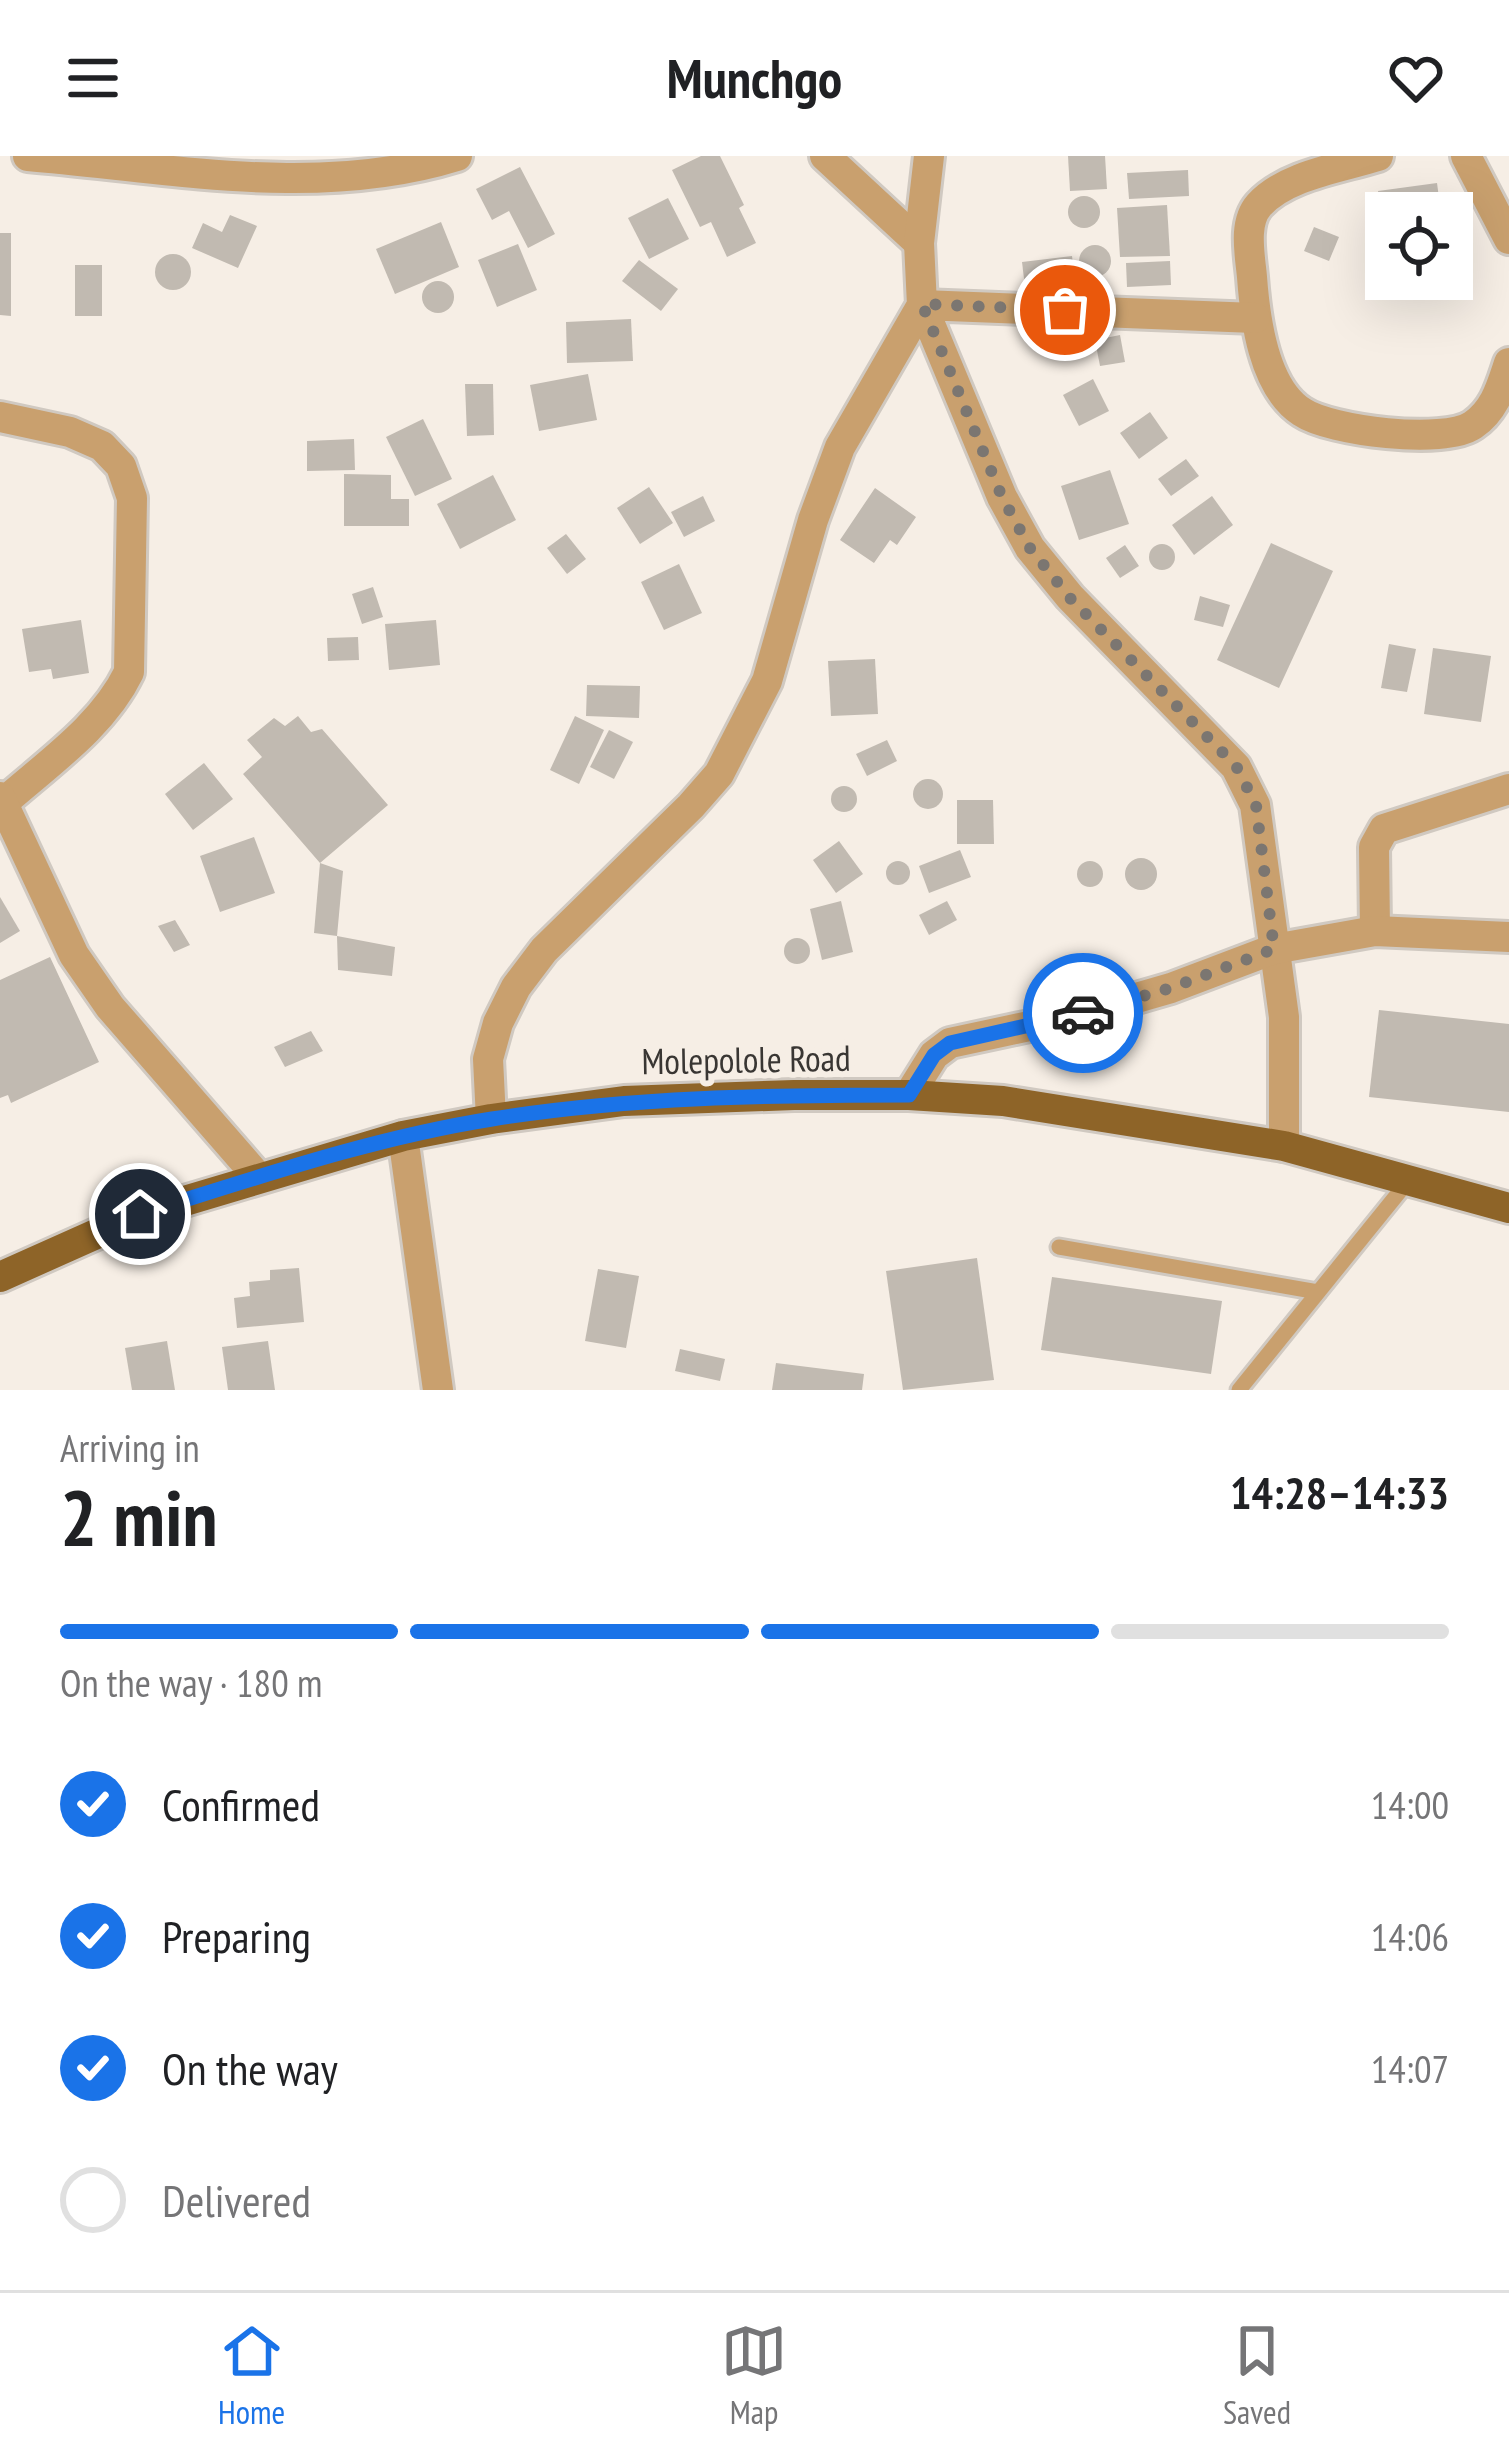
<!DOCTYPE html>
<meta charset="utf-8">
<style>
body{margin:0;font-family:"PT Sans Narrow",sans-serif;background:#f2f2f2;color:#202124;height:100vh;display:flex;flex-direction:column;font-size:45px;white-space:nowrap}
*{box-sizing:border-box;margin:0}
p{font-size:39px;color:#757577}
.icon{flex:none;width:66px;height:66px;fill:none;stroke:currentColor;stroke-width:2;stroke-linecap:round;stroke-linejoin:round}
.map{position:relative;height:1234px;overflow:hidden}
.sheet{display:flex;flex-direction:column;background:#fff;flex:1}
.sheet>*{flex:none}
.tools{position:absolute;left:1365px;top:36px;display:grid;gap:24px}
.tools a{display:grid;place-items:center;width:108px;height:108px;border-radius:0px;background:#fff;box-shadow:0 12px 48px #0002;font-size:60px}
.pin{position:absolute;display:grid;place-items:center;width:102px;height:102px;color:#fff;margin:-51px;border:6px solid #fff;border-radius:50%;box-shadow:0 3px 12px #0007}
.courier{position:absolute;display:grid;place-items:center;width:120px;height:120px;margin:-60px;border:9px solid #1a73e8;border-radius:50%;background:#fff;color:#222;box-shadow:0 3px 15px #0007}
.overview em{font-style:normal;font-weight:700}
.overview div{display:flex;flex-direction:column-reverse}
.overview{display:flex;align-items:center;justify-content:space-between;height:204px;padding:0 60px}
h1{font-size:78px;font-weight:700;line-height:90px}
.bar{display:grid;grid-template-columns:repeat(4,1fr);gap:18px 12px;align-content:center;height:144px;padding:0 60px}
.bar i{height:15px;border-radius:9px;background:#e0e0e0}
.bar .selected{background:#1a73e8}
.bar p{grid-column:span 4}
ol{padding:0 60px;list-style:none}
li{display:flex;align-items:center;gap:36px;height:132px}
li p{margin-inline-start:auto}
li .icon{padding:12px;border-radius:50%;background:#1a73e8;color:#fff;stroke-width:4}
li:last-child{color:#757577}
li i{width:66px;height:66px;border:6px solid #e0e0e0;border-radius:50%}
header{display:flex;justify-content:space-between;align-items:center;height:156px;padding:0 60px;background:#fff;font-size:54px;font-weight:700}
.dock{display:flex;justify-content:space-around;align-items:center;height:168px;border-top:3px solid #e0e0e0;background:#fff;font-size:33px;color:#757577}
.dock a{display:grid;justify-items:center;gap:6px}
.dock .selected{color:#1a73e8}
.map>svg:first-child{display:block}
</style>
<header><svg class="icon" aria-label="menu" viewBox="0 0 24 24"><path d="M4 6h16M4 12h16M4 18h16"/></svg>Munchgo<svg class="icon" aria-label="heart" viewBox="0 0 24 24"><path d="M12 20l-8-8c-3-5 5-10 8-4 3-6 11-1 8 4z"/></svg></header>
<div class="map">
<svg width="1509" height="1234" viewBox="0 0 1509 1234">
<rect width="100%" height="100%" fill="#f6eee5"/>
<g fill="#c1bab1">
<polygon points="701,0 720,0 744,49 739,52 756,87 727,101 711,66 700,71 672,14"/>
<polygon points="1068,0 1105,0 1107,33 1070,35"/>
<polygon points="520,11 555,78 528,92 509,55 492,64 476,33"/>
<polygon points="1188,14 1189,40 1129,43 1127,17"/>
<polygon points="1437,27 1441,57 1386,57 1383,71 1378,35"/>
<circle cx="1084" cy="56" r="16"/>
<polygon points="668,42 689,83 649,103 628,62"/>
<polygon points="1167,49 1170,100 1120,101 1117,52"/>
<polygon points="230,59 257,70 238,112 192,92 203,67 222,76"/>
<polygon points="441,66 459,111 395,138 376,93"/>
<polygon points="1314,71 1339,81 1329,105 1304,95"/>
<polygon points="0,77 11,77 11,160 0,159"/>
<polygon points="518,88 537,134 497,151 478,104"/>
<circle cx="1095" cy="105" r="16"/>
<circle cx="173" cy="116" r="18"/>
<polygon points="1072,100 1075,125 1025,131 1022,106"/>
<polygon points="639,104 678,133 661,155 622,125"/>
<polygon points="1170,105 1171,129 1127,131 1126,107"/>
<rect x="75" y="109" width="27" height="51"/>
<circle cx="438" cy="141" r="16"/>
<polygon points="631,163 633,205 567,207 566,166"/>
<polygon points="1120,179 1125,206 1100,210 1095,184"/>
<polygon points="588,218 597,264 539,275 530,229"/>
<polygon points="1093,223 1109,255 1079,270 1063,239"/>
<polygon points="465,228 493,228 494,279 467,280"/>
<polygon points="1150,256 1168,282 1139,303 1120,277"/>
<polygon points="423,263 452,323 415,340 386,281"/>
<polygon points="354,283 355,314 307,315 307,285"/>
<polygon points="1186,303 1199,320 1171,340 1158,323"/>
<polygon points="1110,314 1129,368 1079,384 1061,330"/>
<polygon points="344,318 391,319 391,343 409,343 409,370 344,370"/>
<polygon points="493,319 516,364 460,393 437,348"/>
<polygon points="649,331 673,367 640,388 617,352"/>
<polygon points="875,332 916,361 897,389 890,384 874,407 840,384"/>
<polygon points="703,340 715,365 684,381 671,356"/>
<polygon points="1212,340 1233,369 1194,399 1172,369"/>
<polygon points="566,378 586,403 567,418 547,392"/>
<polygon points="1271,387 1333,415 1279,532 1217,504"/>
<circle cx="1162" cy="401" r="13"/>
<polygon points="1125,389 1139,410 1120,422 1106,402"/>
<polygon points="679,408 702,457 664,474 641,426"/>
<polygon points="373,431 383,461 362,468 352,438"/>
<polygon points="1200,440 1230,449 1223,471 1194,464"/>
<polygon points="81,464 89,517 53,523 51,513 29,516 22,473"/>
<polygon points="436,464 440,509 389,514 385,468"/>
<polygon points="358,481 359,504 328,505 327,482"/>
<polygon points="1389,488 1416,493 1407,536 1381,532"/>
<polygon points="1433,492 1491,500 1481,566 1424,558"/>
<polygon points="875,503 878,558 831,560 828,505"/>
<polygon points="587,529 640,530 639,562 586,560"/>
<polygon points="298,560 311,576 322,573 388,649 320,707 243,618 262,601 247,584 274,562 285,570"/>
<polygon points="575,560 604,574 579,628 550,614"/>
<polygon points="609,574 633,586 614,623 590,611"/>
<polygon points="887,584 897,605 867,620 856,598"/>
<polygon points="204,607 233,643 193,674 165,638"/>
<circle cx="928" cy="638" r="15"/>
<circle cx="844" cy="643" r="13"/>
<polygon points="957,644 993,644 994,688 957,688"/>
<polygon points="254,681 275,737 220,756 200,700"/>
<polygon points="839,685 863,718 836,737 813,704"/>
<polygon points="960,694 971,721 929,737 919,710"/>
<circle cx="1141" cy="718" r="16"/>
<circle cx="898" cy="717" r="12"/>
<circle cx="1090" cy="718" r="13"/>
<polygon points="320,707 343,715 337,780 314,777"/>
<polygon points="0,741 20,775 0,787"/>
<polygon points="841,745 853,796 822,804 810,753"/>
<polygon points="947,745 957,764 929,779 919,759"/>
<polygon points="175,764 190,789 174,796 158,770"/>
<polygon points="337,780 395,791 392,820 338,814"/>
<circle cx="797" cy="795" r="13"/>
<polygon points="50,801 99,906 11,947 8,939 0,942 0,824"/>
<polygon points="1379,854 1509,868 1509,956 1369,941"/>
<polygon points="311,875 323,895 285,911 274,891"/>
<polygon points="977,1102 994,1224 903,1234 886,1115"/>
<polygon points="299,1112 304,1166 237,1172 234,1142 250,1140 249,1126 270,1124 270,1114"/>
<polygon points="598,1113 639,1120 626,1192 585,1185"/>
<polygon points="1052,1121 1222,1145 1211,1218 1041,1194"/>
<polygon points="167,1185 175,1234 132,1234 125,1192"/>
<polygon points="268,1185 275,1234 228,1234 222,1191"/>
<polygon points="680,1193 725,1203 720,1225 675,1215"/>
<polygon points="776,1207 864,1218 862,1234 772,1234"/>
</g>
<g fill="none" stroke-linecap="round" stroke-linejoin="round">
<g stroke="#d0c9c1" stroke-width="21">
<g id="service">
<polyline points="1059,1091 1318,1136"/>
<polyline points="1239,1234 1409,1024"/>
</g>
</g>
<g stroke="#d0c9c1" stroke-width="36">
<g id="minor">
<path d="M28,0C169,12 319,43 457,0"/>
<polyline points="825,0 919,87"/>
<path d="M1378,0C1340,12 1286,19 1259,49C1243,67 1250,99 1252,121C1255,162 1263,231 1302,256C1330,275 1444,289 1473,269C1495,254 1501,231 1509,207"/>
<polyline points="1466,0 1509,83"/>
<polyline points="1255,162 922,149 1002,341 1030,392 1070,441 1236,611 1255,649 1284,861 1284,990"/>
<path d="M0,261L70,276L102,290L121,310L132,342L129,516C103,570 47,608 3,647"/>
<polyline points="0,641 74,799 110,851 258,1021"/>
<polyline points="1375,775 1374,691 1384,673 1509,633"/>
<polyline points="909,939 934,899 950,887 1071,861 1171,832 1274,793 1375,775 1509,781"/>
<polyline points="491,963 488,903 498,867 516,831 544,794 691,650 719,618 767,525 813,364 840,291 922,149 919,87 929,0"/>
</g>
</g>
<g stroke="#d0c9c1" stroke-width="36">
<polyline id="tertiary" points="403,980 438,1234"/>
</g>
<g stroke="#d0c9c1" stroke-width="36">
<polyline id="primary" points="0,1121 141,1058 403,980 491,963 624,945 794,939 909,939 1003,945 1284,990 1509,1052"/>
</g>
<use href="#service" stroke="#c9a06e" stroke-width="15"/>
<use href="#minor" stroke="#c9a06e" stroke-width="30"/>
<use href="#tertiary" stroke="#c9a06e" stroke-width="30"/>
<use href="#primary" stroke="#8e6428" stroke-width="30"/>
</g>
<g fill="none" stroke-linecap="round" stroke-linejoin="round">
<polyline stroke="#7b7671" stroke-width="12" stroke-dasharray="0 21.6" points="1065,154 922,148 1002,341 1030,392 1070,442 1236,610 1256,649 1274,793 1171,832 1083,857"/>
<path stroke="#1a73e8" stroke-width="15" d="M140,1058C256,1022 372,982 492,963C630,941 769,939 909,939L934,899L950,887L1083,857"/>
</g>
<g text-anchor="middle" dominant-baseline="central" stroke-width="12" stroke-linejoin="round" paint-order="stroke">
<g font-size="36" fill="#393633" stroke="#f6eee5">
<text transform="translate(746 903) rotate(-1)">Molepolole Road</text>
</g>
</g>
</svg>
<div class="tools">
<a><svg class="icon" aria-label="locate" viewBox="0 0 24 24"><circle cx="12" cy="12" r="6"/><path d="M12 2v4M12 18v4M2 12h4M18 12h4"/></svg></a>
</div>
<div class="pin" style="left:1065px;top:154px;background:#ea580c"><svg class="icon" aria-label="bag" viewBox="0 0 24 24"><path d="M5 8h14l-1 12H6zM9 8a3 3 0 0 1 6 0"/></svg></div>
<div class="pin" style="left:140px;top:1058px;background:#1f2937"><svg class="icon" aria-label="home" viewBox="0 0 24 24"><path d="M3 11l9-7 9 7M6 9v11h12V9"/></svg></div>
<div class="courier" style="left:1083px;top:857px"><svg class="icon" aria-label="car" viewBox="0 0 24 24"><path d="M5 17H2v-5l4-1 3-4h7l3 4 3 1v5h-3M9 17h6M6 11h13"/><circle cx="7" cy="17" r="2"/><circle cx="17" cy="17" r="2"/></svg></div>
</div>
<section class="sheet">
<div class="overview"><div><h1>2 min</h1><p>Arriving in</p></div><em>14:28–14:33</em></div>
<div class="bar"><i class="selected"></i><i class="selected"></i><i class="selected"></i><i></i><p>On the way · 180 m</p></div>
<ol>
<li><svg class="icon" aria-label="check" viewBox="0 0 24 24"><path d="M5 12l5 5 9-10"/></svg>Confirmed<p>14:00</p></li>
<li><svg class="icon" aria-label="check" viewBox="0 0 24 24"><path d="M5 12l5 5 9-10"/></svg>Preparing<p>14:06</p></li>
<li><svg class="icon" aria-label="check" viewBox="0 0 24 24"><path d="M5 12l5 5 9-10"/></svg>On the way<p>14:07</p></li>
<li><i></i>Delivered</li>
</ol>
</section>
<nav class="dock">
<a class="selected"><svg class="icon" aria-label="home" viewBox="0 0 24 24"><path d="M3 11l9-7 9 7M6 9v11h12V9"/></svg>Home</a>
<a><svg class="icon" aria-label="map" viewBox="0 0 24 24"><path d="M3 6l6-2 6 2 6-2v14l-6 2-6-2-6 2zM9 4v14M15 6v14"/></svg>Map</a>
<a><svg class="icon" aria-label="saved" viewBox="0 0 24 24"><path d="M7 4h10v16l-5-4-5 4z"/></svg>Saved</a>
</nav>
